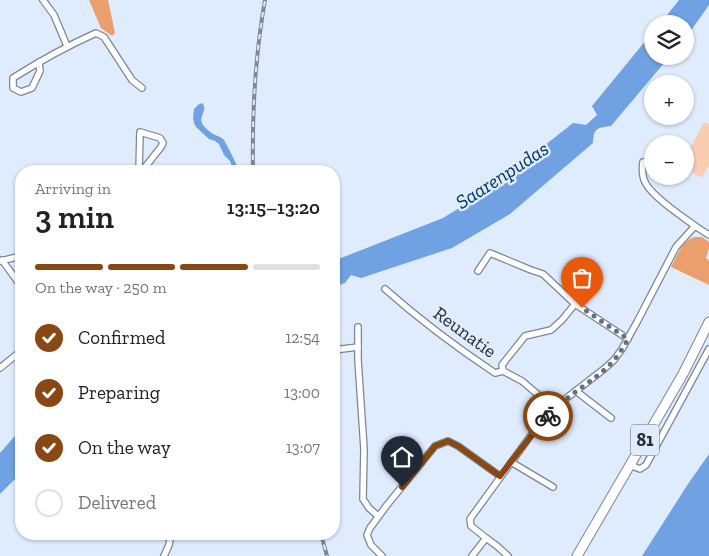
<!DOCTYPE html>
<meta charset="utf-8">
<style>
body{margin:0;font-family:"Zilla Slab",serif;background:#f2f2f2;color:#222;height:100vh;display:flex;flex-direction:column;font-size:19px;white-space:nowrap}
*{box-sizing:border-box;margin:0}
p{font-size:16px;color:#767676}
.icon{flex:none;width:28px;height:28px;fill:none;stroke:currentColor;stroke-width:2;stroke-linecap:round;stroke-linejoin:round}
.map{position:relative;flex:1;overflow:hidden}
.panel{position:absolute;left:15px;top:165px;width:325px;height:375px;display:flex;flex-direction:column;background:#fff;border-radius:20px;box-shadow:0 1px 4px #0004}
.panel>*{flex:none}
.tools{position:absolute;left:644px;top:15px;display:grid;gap:10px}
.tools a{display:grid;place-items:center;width:50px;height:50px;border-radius:50%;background:#fff;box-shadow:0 1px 4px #0004;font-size:25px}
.pin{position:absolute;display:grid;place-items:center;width:42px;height:42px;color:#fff;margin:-51px -21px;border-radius:50% 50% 50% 0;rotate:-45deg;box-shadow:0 0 5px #0007}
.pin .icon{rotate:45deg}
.courier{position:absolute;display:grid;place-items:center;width:50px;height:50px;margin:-25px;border:4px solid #894813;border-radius:50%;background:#fff;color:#222;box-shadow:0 1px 6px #0007}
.headline em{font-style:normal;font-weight:600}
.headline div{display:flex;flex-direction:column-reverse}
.headline{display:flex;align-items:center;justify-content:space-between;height:85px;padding:0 20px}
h1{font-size:32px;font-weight:600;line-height:38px}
.bar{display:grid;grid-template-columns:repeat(4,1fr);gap:8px 5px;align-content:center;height:60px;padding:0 20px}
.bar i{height:6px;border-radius:4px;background:#e0e0e0}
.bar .active{background:#894813}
.bar p{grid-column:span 4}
ol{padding:0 20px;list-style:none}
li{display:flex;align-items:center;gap:15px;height:55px}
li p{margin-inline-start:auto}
li .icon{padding:5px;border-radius:50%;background:#894813;color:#fff;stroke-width:4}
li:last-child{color:#767676}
li i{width:28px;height:28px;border:2px solid #e0e0e0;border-radius:50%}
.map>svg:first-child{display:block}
</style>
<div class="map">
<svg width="709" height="556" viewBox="0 0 709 556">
<rect width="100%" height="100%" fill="#dfecfe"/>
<polygon fill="#f8ceb3" points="704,122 709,125 709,165 702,178 685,168 685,157"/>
<g fill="#ea9f6d">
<polygon points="89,0 108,0 115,33 112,36 101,28"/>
<path d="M695,237H702L709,242V248L706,258L709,261V285L671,267C677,256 682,240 695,237Z"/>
</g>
<g fill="#70a1e3">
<polygon points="679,0 709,0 709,5 685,39 685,24 660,24"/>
<path d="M652,33V56H670L611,126C596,128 594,128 593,143L510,214L452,248L361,278L351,275L345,283L334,287V257L336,260L443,218L487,191L573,123L586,125L597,115L592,106Z"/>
<path d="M202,103C209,111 197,116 203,125C206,129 211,133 215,135C218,136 221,137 223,139C226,142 238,167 239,171H234L230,161L224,155L219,144L215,141L209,139L196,127L194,123L193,118L194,109L198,105Z"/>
<polygon points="21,429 21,473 0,494 0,453"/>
<polygon points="709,454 709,556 642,556 688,484"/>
</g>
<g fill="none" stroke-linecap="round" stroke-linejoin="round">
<g stroke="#7a8697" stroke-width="8">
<g id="minor">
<polyline points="43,0 54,15 67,46"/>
<path d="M39,62L40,71L32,88L21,92L13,88V78C40,61 67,46 96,33L104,37L132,80L142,88"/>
<path d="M643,162C642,169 642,176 645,182C651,196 683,217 695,226"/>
<polyline points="139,171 140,132 160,138 163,143 161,147 142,171"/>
<polyline points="2,260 21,286"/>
<polyline points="0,261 21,256"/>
<polyline points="478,271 490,253 531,270 543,274 575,304 628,339"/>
<path d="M385,289C419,319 456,347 495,373L503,371L522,381L536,393L555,407"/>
<polyline points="358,327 358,360 364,449 363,499 369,508 378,516"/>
<polyline points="334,350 358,347"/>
<polyline points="0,368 21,351"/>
<polyline points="503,371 502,365 525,336 551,330 562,320 575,304"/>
<polyline points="576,391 611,418"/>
<polyline points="511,462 553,487"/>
<polyline points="630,465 640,469 646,465 709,349"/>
<polyline points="486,538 497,546 508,556"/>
<polyline points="164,556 169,545 171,534"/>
<polyline points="382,556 371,545 367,535 370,528 387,505 435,446 448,441 458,446 500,476"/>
<polyline points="472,556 486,538 471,526 470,519 534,431 555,407 604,369 614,360 622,349 637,322 676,247 695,226 709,235"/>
</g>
</g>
<g stroke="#7a8697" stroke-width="11">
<polyline id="primary" points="577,556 683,374 709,322"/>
</g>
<use href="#minor" stroke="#fff" stroke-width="5.5"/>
<use href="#primary" stroke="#fff" stroke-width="9"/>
<g stroke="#808894" stroke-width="4">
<g id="rail">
<path d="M253,171C252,114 255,56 265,0"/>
<polyline points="321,534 327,556"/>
</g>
</g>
<use href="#rail" stroke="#dfecfe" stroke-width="2" stroke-dasharray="5.5" stroke-linecap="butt"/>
</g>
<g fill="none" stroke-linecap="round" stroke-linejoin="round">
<path stroke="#69707b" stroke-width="5" stroke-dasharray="0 9" d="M548,416C567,394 596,381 615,359C620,353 624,346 628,339L582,308"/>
<polyline stroke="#894813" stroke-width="6" points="402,487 435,446 448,441 458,446 500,476 534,432 548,416"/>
</g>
<g text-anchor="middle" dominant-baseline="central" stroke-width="5" stroke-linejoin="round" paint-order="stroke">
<rect fill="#dfecfe" stroke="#606671" stroke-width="1" x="631" y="424.5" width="28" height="31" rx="4"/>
<g font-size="18" font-weight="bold" fill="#292d34">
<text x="645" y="440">81</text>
</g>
<g font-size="19" fill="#292d34" stroke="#dfecfe">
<text transform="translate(465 332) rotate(36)">Reunatie</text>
</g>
<g font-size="20" font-style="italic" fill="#00326c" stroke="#dfecfe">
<text transform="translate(502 175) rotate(-33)">Saarenpudas</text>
</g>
</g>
</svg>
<div class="tools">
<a><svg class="icon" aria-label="layers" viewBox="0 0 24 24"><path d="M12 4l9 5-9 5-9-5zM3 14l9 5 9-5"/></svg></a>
<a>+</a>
<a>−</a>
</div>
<div class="pin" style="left:582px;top:308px;background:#ea580c"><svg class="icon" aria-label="bag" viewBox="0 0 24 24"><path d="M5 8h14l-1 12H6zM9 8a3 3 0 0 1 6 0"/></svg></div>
<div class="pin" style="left:402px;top:487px;background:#1f2937"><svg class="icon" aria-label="home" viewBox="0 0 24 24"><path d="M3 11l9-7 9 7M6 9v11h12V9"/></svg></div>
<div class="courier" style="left:548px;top:416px"><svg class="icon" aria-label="bike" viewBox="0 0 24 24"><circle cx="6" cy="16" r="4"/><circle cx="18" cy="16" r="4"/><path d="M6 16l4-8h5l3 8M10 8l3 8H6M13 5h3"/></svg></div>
<section class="panel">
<div class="headline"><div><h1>3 min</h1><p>Arriving in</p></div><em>13:15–13:20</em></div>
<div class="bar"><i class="active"></i><i class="active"></i><i class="active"></i><i></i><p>On the way · 250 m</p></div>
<ol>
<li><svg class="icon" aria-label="check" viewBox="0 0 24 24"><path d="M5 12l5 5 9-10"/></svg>Confirmed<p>12:54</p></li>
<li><svg class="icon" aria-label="check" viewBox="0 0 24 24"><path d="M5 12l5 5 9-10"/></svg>Preparing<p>13:00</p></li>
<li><svg class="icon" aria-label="check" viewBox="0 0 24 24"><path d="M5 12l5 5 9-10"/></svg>On the way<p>13:07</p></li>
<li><i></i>Delivered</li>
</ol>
</section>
</div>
